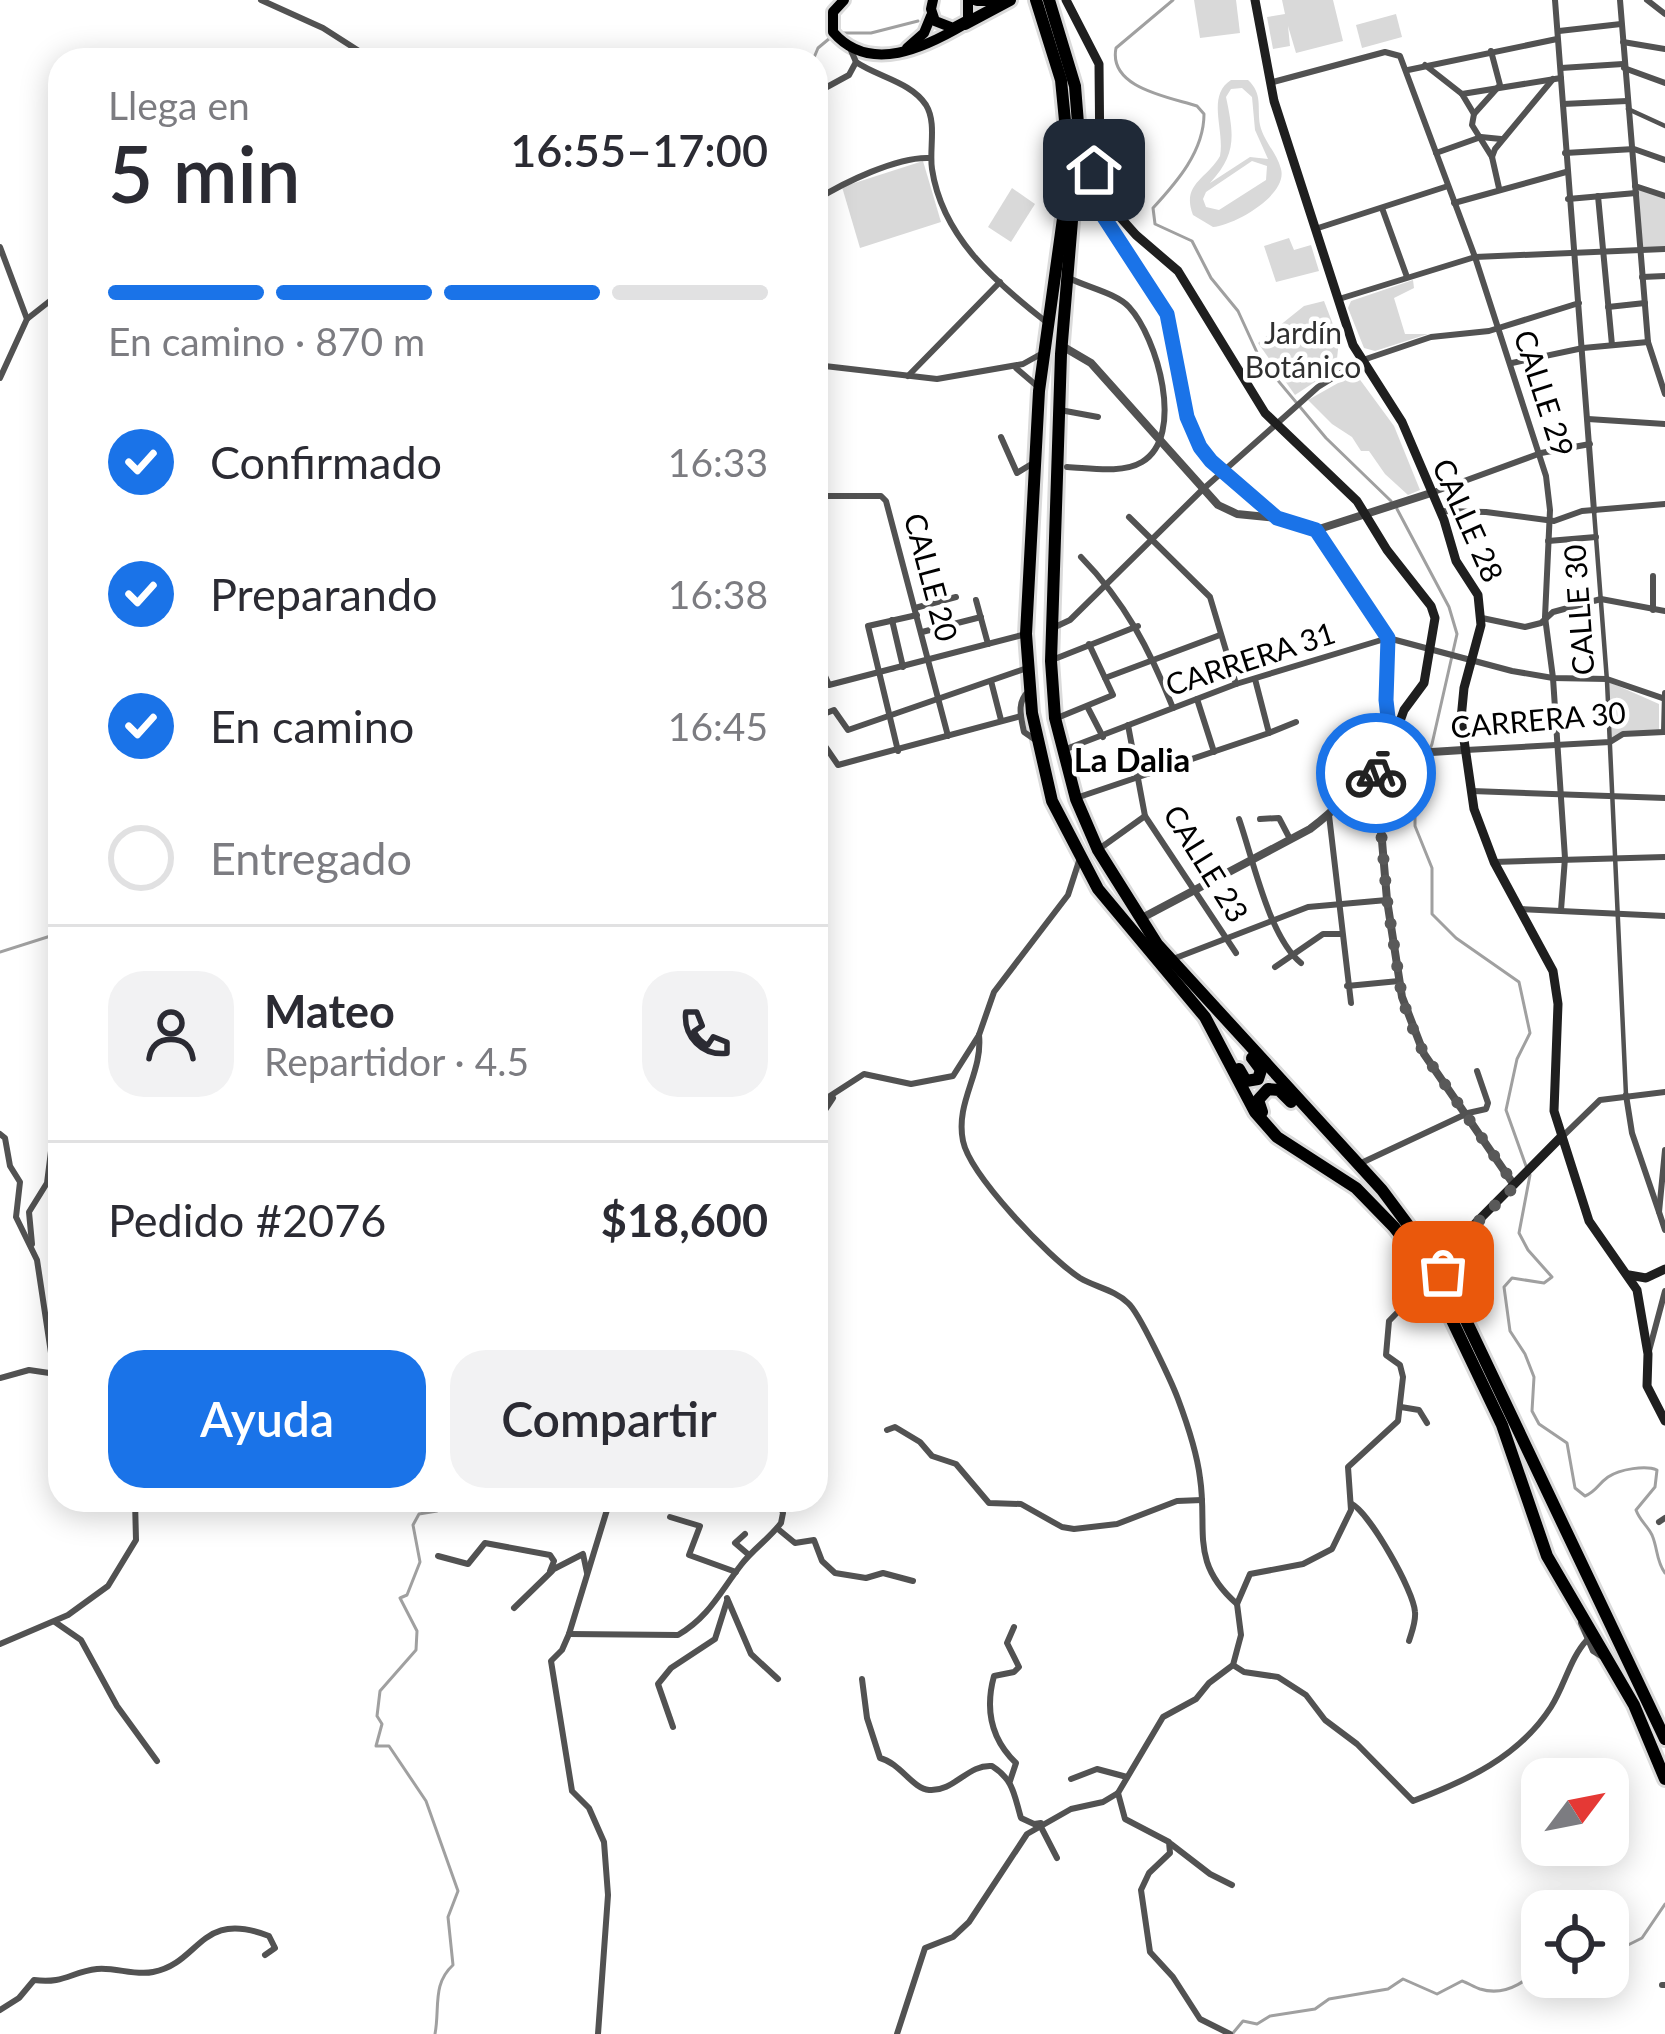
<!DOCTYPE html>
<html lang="es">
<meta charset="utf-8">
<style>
body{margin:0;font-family:Lato,sans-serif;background:#f2f2f3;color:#2b2b33;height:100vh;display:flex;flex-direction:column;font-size:45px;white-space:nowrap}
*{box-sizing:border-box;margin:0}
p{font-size:39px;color:#7c7c81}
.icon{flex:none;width:66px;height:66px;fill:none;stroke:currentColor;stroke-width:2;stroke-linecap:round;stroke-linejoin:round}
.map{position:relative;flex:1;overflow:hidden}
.details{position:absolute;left:48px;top:48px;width:780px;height:1464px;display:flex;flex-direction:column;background:#fff;border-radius:36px;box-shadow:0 6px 30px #0003}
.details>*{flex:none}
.needle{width:78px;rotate:58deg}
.buttons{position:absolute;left:1521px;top:1758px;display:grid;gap:24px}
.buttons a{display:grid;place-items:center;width:108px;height:108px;border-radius:24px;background:#fff;box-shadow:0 6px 30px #0003;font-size:60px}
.pin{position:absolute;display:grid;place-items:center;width:102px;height:102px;color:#fff;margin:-51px;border-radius:24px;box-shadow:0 6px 18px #0006}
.courier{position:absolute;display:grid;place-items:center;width:120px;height:120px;margin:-60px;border:9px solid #1a73e8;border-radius:50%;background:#fff;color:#222;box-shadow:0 3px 15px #0007}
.head em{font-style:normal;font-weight:600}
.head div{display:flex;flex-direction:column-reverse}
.head{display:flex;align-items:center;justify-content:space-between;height:204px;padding:0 60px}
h1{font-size:78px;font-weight:600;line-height:90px}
.bar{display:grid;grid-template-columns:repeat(4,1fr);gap:18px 12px;align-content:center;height:144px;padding:0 60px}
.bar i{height:15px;border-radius:9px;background:#e1e1e2}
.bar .selected{background:#1a73e8}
.bar p{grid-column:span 4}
.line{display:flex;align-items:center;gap:30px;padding:0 60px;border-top:3px solid #e1e1e2}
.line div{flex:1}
.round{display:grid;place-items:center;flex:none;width:126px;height:126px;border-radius:36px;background:#f2f2f3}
ol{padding:0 60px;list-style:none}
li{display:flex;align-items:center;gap:36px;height:132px}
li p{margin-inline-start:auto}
li .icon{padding:12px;border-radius:50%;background:#1a73e8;color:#fff;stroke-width:4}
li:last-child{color:#7c7c81}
li i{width:66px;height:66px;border:6px solid #e1e1e2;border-radius:50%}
.button{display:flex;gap:24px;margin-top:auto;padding:24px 60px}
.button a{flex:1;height:138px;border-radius:36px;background:#1a73e8;color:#fff;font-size:48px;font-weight:600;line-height:138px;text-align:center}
.button a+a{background:#f2f2f3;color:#2b2b33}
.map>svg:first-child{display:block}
</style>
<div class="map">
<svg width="1665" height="2034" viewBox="0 0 1665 2034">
<rect width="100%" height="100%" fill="#fff"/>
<g fill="#d9d9d9" fill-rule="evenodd">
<polygon points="1194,0 1236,0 1240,33 1200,38"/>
<polygon points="1282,0 1333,0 1343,41 1296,53 1288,26 1290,46 1273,49 1267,17 1285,14"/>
<polygon points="1396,14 1402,37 1362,48 1356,25"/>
<path d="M1231,80H1248C1263,94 1257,107 1260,125C1264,142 1277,153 1281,169C1288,195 1235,225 1213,227L1193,215C1181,184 1207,179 1220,156C1225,130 1206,96 1231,80ZM1242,88L1252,97L1255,130L1268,159L1250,157L1210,183C1237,154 1234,135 1226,97L1231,89ZM1252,161L1267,166L1266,180L1219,210L1206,207L1203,199L1206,192Z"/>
<polygon points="923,161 941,222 860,248 842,187"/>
<polygon points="1636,187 1665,196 1665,248 1643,248"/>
<polygon points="1012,188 1035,204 1011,242 988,227"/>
<polygon points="1289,238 1294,250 1311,245 1319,271 1276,282 1264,246"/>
<polygon points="1413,280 1414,288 1394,298 1405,334 1428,334 1375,351 1364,348 1348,308 1351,301"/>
<polygon points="1324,301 1339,340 1336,368 1295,395 1258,343 1304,306"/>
<polygon points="1358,377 1394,426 1420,490 1408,495 1385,474 1369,451 1361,451 1352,437 1332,424 1308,400 1347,378"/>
<polygon points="1607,681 1659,704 1659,730 1609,739"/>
</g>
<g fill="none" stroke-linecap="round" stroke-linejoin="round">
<g stroke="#a0a0a0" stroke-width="3">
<path d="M1173,0L1116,48C1108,88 1169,97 1197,106L1204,114C1204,151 1177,182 1153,208L1155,224L1192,241L1211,278L1238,311L1260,359L1326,438L1391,501"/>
<polyline points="843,33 871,33 918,21"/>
<polyline points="813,60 818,48 830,38"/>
<polyline points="1397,509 1449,607 1457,634 1432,744 1415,787 1415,826 1432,868 1432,914 1456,938 1519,982 1530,1033 1517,1059 1506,1110 1526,1166"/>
<polyline points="0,952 60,933"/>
<path d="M1530,1175L1519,1233L1528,1250L1552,1277L1544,1283L1512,1278L1504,1287L1510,1331L1525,1354L1534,1377L1532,1411L1539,1424L1567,1443L1575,1488L1585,1496C1596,1492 1598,1484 1608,1477C1620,1469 1646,1465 1657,1470L1655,1487L1636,1510C1640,1521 1647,1525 1652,1535C1658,1549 1656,1561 1665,1573"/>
<polyline points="1608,1955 1642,1938 1665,1904"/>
<path d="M1233,2033L1243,2021L1257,2024L1270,2016L1315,2009L1329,1999L1388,1989L1403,1979L1437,1994L1462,1981C1468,1983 1474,1987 1480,1989C1506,1997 1534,1980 1542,1957"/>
<path d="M435,2034C440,2008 432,1984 453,1965L448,1917L458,1891L426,1801L389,1746H376L382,1724L377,1716L380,1691L416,1650L417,1631L400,1598L407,1595L420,1562L413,1525L419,1514L437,1511L443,1500"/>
</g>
<g stroke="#dbdbdb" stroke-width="16">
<g id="primary">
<path d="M844,0L833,12V32C870,75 926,47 965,24"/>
<polyline points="933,0 931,9 935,21 953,28 968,20 968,0"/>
<polyline points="907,48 924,33 931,16"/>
</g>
</g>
<g stroke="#dbdbdb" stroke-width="18">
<g id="trunk">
<polyline points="977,0 998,0"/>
<polyline points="1036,0 1061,80 1067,141 1065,204 1039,391 1026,634 1032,713 1052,801 1098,889 1205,1017 1255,1112 1277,1137 1356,1188 1394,1227 1429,1272 1502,1425 1547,1556 1634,1705 1665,1779"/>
<polyline points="1049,0 1075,86 1079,136 1061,354 1051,661 1055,718 1076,799 1098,850 1157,944 1382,1190 1443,1272 1665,1739"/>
<polyline points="965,24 1010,0"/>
<polyline points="1239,1069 1246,1081 1258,1079 1261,1070 1252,1058"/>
<polyline points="1262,1112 1258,1100 1268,1089 1279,1090 1291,1102"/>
</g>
</g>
<g stroke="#525252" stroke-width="4.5">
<polyline points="1628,109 1665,126"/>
<polyline points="1594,511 1607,681 1626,1095"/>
</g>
<g stroke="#525252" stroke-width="6">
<polyline points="261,0 323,28 373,60"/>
<polyline points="1555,0 1594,511"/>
<polyline points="1620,0 1648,342 1665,394"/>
<polyline points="1647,0 1665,14"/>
<polyline points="1559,31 1621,24"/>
<polyline points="1623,42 1665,49"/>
<path d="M850,48L856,62C878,77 911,82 926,105C937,123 929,149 932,169C942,236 994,281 1045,321"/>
<polyline points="1425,65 1462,94"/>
<polyline points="1561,68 1623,64"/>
<polyline points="1624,68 1665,83"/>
<polyline points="1408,70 1557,39"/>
<polyline points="1273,82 1385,52 1400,56 1475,257 1546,476 1550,510 1545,617 1553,678 1565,858 1561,910"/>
<polyline points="816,93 849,75 856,62"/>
<polyline points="1563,104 1627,101"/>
<polyline points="1474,114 1500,85 1491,51"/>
<polyline points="1436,153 1481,137 1501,139"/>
<polyline points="1565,153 1634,149 1665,160"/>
<polyline points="1492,157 1472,125 1474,114 1462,94 1561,78"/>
<polyline points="1635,186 1665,196"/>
<polyline points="1499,188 1492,157 1495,149 1553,79"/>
<polyline points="1598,196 1612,345"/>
<polyline points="1568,199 1636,193"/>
<path d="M816,200C843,183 898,156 930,158"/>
<polyline points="1454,203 1566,172"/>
<polyline points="1382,208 1407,277"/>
<polyline points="1315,229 1448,186"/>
<polyline points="0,247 27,319"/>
<polyline points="1642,277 1665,276"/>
<polyline points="1339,299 1475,257 1665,249"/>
<polyline points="1608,307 1645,303"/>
<polyline points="1512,363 1583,348 1648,342"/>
<polyline points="816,365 937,379 1023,364 1041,354"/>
<polyline points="1016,368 1037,386"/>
<polyline points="908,376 1000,282"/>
<polyline points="0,378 27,319 60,293"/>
<polyline points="1060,410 1098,417"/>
<polyline points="1588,419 1665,424"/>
<polyline points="1001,437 1017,473 1030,465"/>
<path d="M1067,467C1090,468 1122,474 1142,462C1186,436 1157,337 1129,307C1116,293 1086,287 1069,278"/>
<polyline points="816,490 819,543 816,547"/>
<polyline points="1434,492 1541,453 1590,444"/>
<polyline points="816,496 881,496 886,501 948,736"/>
<polyline points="1440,511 1486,512 1554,521 1582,511 1665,504"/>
<polyline points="1129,517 1210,597 1236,684"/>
<polyline points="1316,530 1388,638 1386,701 1390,735"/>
<polyline points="1548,541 1596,537"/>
<path d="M1081,557C1125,602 1150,650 1173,708"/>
<polyline points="976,600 988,644"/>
<polyline points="915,608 956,597"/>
<polyline points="1653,610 1653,576"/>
<polyline points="1482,618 1525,627 1541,623 1553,612 1601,599 1665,611"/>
<polyline points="892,620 903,667"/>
<polyline points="1055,627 1070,620 1201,491 1318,387 1360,361 1431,337 1489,331 1579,303"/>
<polyline points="922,632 981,617"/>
<polyline points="816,656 829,685 1026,634"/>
<polyline points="1052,660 1138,626"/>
<polyline points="1105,678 1220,635"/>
<polyline points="991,681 1001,720"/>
<path d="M1029,691C1016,702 1021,717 1024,732L1037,741"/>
<polyline points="1197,699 1214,752"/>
<polyline points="1088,708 1103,737"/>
<polyline points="816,717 834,710 848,730 1027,668"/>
<polyline points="1057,718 1113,695 1089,644"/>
<polyline points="1128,725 1145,816 1236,953"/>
<polyline points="1664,731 1665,693"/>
<polyline points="816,733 838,765 1021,716"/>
<polyline points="1269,733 1296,722"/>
<polyline points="1380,740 1387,726"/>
<polyline points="1066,749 1236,684 1388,638 1512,671 1553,678 1607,679 1665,699"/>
<polyline points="1466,750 1610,742 1623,734 1664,732"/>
<polyline points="898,751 868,626 917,615"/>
<polyline points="1472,791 1665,798"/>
<polyline points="1079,797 1269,733 1255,679"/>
<polyline points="1329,815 1351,1003"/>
<path d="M1239,819C1253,859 1269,937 1301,963"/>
<polyline points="1260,819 1279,818 1290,839"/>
<polyline points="1099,849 1145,816"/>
<polyline points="1494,862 1665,857"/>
<polyline points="1519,909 1665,916"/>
<polyline points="1173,959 1308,907 1387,900"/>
<polyline points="1275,967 1323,934 1342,934"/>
<polyline points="1347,986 1399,981"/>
<polyline points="1626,1095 1632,1133 1659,1212"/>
<polyline points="816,1105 864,1074 911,1084 953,1076 979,1035 994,992 1068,895 1080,858"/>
<polyline points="0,1134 5,1138 10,1166 20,1182 16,1217 37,1260 53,1366 60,1375"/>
<polyline points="816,1135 817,1122 833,1098"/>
<polyline points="1564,1135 1600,1100 1665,1092"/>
<polyline points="1665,1150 1659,1212 1665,1230"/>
<polyline points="1359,1164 1468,1113 1486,1109 1488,1103 1477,1071"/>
<polyline points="816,1197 822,1210 816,1225"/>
<polyline points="32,1244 29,1212 47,1183 52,1143"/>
<polyline points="816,1310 816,1315"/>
<polyline points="1649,1351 1665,1291"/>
<polyline points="0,1378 29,1370 56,1374"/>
<polyline points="1401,1407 1419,1410 1427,1423"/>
<polyline points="887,1430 895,1427 920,1442 932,1456 956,1464 989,1503 1021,1504 1062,1527 1074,1529 1117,1524 1177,1501 1202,1500"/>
<path d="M1352,1504C1370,1514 1414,1591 1415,1612C1416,1622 1412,1631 1409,1641"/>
<polyline points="670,1517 700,1526 689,1555 736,1572"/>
<polyline points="1659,1522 1665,1518"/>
<polyline points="778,1529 795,1543 814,1540 822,1561 835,1573 866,1578 883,1573 913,1581"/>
<polyline points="745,1534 735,1543 749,1555"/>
<polyline points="438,1556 468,1564 485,1543 550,1555 554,1561 550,1571 583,1554 587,1573"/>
<polyline points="727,1598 751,1654 778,1679"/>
<polyline points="1237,1604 1250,1574 1303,1564 1332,1549 1351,1510 1348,1467 1398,1421 1403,1377 1400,1365 1386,1355 1389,1321 1425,1284 1428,1276"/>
<polyline points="514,1608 552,1571"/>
<polyline points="55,1622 81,1640 117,1706 157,1761"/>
<polyline points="1581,1623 1593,1651 1601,1656"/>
<path d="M569,1634L678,1635C709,1617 720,1592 741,1565C753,1549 769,1539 781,1523L783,1513L778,1500"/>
<polyline points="0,1644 68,1615 108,1586 136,1540 135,1500"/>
<path d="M1233,1665L1244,1672L1278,1677L1306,1695L1325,1720L1357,1744L1413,1801C1466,1781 1519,1757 1551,1707C1565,1685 1570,1658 1587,1640"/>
<path d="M862,1679L867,1718L880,1758C900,1763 913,1789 929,1790C954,1792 968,1764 992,1766C1014,1780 1014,1795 1021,1818L1034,1824L1041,1823"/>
<polyline points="673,1727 658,1684 671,1668 715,1639 727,1601"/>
<polyline points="1071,1779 1097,1769 1127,1777"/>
<path d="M1010,1781L1016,1763C991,1739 985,1709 994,1676L1014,1672L1019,1667L1007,1643L1014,1627"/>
<polyline points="1118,1793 1125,1819 1169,1842 1170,1853 1149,1873 1141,1890 1150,1952 1173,1977 1200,2019 1230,2034"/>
<polyline points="1041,1827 1057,1858"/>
<polyline points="1171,1844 1210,1874 1232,1885"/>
<polyline points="1662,1985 1665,1985"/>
<path d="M0,2010L19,1998L34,1980C64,1984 71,1972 97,1969C115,1967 135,1976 153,1972C201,1963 199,1909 269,1936L275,1948L265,1955"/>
<polyline points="598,2034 608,1895 604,1842 589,1808 572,1791 551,1661 562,1650 569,1634 610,1500"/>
<path d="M897,2034L925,1948L953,1937L969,1922L1027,1834L1071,1809L1103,1802L1118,1793L1163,1717L1196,1699L1209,1683L1233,1665L1241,1635L1237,1604C1189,1562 1208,1530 1200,1478C1197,1453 1187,1423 1178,1399C1172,1383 1139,1312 1128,1303C1115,1290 1095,1287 1080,1278C1049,1258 970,1175 963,1141C955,1102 983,1073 979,1035"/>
</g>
<g stroke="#525252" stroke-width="8">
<polyline points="1098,159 1092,190 1098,208 1167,314 1187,417 1200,447 1222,471 1277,518 1316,530 1431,493"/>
<polyline points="1062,346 1091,363 1218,505 1237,514 1276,518"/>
<circle cx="1392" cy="750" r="15"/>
<polyline points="1404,760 1416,753 1463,750"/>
<polyline points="1376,770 1387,900 1402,997 1424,1054 1514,1185"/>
<path d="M1140,919L1310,829C1338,808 1363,782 1377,750"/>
</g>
<g stroke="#1f1f1f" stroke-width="9">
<polyline points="1066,0 1099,64 1100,171 1111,207 1136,235 1178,271 1265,413 1357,501 1387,550 1431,606 1435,618 1424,683 1404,710 1395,735"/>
<polyline points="1255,0 1274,101 1353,345 1402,422 1444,520 1456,561 1478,595 1481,625 1464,688 1461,719 1474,809 1494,862 1553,971 1558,1004 1554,1111 1589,1221 1637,1290 1648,1354 1647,1386 1665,1421"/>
<polyline points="1444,1271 1452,1247 1561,1137"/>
<polyline points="1629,1275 1646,1278 1665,1269"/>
</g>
<use href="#primary" stroke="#000" stroke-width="10"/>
<use href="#trunk" stroke="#000" stroke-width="12"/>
</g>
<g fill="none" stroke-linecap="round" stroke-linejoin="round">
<polyline stroke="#595959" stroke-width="12" stroke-dasharray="0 21.6" points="1376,773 1387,900 1402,997 1410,1022 1424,1054 1515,1186 1452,1247 1443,1272"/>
<polyline stroke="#1a73e8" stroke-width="15" points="1094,170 1092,190 1098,208 1167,314 1187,417 1200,447 1211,461 1277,518 1316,530 1388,638 1386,700 1390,735 1380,740 1377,750 1381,760 1392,765 1376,773"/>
</g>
<g text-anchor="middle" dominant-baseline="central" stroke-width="9" stroke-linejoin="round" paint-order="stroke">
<g font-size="30" fill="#303030" stroke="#fff">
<text x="1303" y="332">Jardín<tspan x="1303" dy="34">Botánico</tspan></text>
</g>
<g font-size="30" fill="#000" stroke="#fff">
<text transform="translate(1545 393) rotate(72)">CALLE 29</text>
<text transform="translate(1469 520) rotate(66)">CALLE 28</text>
<text transform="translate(932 577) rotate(75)">CALLE 20</text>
<text transform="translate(1578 610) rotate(-94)">CALLE 30</text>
<text transform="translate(1250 658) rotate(-18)">CARRERA 31</text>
<text transform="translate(1538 719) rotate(-5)">CARRERA 30</text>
<text transform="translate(1207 863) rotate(58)">CALLE 23</text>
</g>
<g font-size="33" font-weight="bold" fill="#000" stroke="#fff">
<text x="1132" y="759">La Dalia</text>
</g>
</g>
</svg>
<div class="buttons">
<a><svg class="needle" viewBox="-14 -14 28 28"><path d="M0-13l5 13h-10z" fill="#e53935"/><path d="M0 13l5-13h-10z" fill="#7c7c81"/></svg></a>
<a><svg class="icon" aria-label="locate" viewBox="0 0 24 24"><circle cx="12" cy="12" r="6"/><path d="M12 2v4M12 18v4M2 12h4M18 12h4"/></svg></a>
</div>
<div class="pin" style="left:1443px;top:1272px;background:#ea580c"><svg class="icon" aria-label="bag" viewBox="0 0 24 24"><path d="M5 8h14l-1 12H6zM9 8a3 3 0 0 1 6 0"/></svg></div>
<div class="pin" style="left:1094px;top:170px;background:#1f2937"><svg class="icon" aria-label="home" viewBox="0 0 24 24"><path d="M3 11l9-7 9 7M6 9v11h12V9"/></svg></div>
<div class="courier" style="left:1376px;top:773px"><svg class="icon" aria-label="bike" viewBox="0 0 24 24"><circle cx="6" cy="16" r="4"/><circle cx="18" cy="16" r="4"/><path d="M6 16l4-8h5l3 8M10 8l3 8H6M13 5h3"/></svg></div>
<section class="details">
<div class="head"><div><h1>5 min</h1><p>Llega en</p></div><em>16:55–17:00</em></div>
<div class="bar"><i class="selected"></i><i class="selected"></i><i class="selected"></i><i></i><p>En camino · 870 m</p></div>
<ol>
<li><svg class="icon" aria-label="check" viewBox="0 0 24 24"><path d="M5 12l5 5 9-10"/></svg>Confirmado<p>16:33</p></li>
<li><svg class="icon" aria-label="check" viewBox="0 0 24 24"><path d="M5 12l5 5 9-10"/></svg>Preparando<p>16:38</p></li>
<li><svg class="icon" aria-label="check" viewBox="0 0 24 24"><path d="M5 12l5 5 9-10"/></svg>En camino<p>16:45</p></li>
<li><i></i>Entregado</li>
</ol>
<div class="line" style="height:216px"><a class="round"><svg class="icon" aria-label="person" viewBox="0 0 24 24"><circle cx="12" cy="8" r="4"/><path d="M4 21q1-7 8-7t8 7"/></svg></a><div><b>Mateo</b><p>Repartidor · 4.5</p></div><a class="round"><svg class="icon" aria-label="phone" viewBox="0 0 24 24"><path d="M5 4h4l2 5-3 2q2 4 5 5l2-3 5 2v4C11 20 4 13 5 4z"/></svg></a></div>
<div class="line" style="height:156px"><div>Pedido #2076</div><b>$18,600</b></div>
<div class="button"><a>Ayuda</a><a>Compartir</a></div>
</section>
</div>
